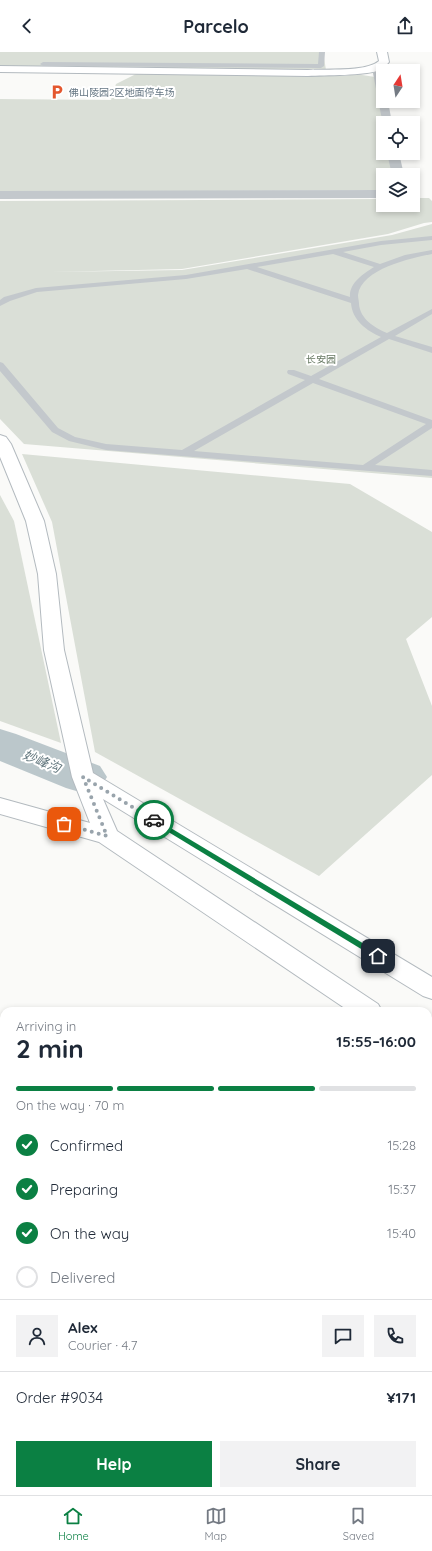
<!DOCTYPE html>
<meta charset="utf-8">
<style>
body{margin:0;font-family:Quicksand,"Noto Sans SC",sans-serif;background:#f2f2f3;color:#1f2937;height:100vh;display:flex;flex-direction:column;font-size:15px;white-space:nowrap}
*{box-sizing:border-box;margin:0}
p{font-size:13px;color:#747a83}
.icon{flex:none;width:22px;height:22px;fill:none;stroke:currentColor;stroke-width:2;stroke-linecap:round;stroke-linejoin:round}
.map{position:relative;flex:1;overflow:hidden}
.details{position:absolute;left:0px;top:955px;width:432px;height:488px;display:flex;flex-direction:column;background:#fff;border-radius:12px 12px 0 0;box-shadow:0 2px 6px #0003}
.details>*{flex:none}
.needle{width:26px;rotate:12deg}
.fabs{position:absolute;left:376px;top:12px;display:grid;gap:8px}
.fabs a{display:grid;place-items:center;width:44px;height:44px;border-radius:0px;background:#fff;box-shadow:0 2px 6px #0003;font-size:20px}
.pin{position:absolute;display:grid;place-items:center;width:34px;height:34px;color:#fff;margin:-17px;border-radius:8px;box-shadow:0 2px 6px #0006}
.courier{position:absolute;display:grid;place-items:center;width:40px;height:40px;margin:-20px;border:3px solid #0b8043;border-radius:50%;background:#fff;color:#222;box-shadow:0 1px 5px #0007}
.overview em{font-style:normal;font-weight:700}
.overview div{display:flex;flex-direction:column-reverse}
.overview{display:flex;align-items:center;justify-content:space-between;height:68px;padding:0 16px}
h1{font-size:26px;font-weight:700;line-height:30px}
.bar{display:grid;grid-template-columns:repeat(4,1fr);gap:6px 4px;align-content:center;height:48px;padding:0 16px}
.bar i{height:5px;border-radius:3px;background:#e0e1e3}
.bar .on{background:#0b8043}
.bar p{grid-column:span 4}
.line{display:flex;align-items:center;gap:10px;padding:0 16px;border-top:1px solid #e0e1e3}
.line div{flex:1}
.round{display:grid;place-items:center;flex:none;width:42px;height:42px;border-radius:0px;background:#f2f2f3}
ol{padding:0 16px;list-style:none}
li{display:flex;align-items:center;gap:12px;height:44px}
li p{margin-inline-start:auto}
li .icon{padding:4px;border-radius:50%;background:#0b8043;color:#fff;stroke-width:4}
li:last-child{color:#747a83}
li i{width:22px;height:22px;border:2px solid #e0e1e3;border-radius:50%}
.action{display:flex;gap:8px;margin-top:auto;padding:8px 16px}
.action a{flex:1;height:46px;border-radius:0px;background:#0b8043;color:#fff;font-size:16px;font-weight:700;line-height:46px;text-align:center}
.action a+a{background:#f2f2f3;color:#1f2937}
header{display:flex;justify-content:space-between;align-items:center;height:52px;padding:0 16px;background:#fff;font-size:18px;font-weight:700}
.tabs{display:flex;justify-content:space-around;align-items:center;height:56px;border-top:1px solid #e0e1e3;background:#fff;font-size:11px;color:#747a83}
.tabs a{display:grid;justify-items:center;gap:2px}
.tabs .on{color:#0b8043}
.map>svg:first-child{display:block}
</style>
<header><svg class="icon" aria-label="back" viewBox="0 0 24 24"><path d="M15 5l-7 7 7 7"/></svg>Parcelo<svg class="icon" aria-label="share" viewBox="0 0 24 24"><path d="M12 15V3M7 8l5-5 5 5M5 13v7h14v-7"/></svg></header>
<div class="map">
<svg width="432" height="1443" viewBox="0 0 432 1443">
<rect width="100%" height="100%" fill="#fafaf8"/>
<g fill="#dadfd7">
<polygon points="0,0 323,0 326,18 0,15"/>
<polygon points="138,21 344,24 356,22 375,25 383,71 383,101 390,101 394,123 383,123 383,138 0,140 0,47 111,48 116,32"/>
<polygon points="413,146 429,146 432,149 432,170 424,171 388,182 182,217 50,220 182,218 392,183 432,172 432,426 24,392 0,367 0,149 383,147 383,153 413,153"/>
<polygon points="22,402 350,432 432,480 432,565 406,587 432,654 432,723 319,824 95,700 52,470"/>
<polygon points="0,443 14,469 61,691 0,669"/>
</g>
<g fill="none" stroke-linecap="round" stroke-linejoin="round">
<g fill="#bbc7cb" fill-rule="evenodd">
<polygon points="0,677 16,682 100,714 107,725 100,736 83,741 66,736 0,709"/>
<polygon points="0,1268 4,1270 4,1336 0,1334"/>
<polygon points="214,1439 293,1439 295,1443 216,1443"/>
</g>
<g stroke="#b3babf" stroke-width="2">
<g id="secondary">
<path d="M377,0H387L389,10C386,13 383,17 380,18C365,24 325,23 308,24L0,20V14L308,18C326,17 366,20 379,9Z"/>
<polygon points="0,383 6,385 11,392 44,469 56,522 64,598 93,721 432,925 432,947 423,944 103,747 117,779 378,952 382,959 349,959 99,790 0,762 0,746 90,771 72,725 44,598 38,522 26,469 0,405"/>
<polygon points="428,987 432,989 432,1012 428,1010"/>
</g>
</g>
<g fill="#c3c8cc" fill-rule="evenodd">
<polygon points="319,0 325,0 324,14 321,16 43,14 40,12 43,10 318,12"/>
<path d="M432,184V188L381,193L343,200L380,212L405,203L432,198V202C411,206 361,217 358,243C358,246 359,249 359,252C360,267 375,276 387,281L432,257V262L395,284L432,295V301L389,287L319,327L432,368V376L375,413L432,418V424L106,398L69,389L52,380L0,319V310L3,311L58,376L75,385L106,392L182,398L305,328L288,322L287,320L288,318H294L311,324L381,285C367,279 352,268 351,251L247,217L186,227L37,240L10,249L0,254V248L4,245L36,236L186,223L381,189ZM333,202L374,215C363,222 349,231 350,245L257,215ZM313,331L426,372L363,413L194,399Z"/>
<rect x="0" y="1237" width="4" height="18"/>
<polygon points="370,1439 395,1439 396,1443 371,1443"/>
</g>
<g fill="#c3c8cc" fill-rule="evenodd">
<polygon points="377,13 382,16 383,49 388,49 392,71 383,71 383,73 372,16"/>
<polygon points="387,101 399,101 404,123 392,123"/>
<polygon points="383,138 383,146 0,147 0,139"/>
</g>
<use href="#secondary" fill="#fff" fill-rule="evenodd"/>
</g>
<polygon fill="#0b8043" points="154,766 381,902 381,906 376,906 152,770 152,767"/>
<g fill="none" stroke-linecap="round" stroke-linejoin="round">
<polyline stroke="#99a4ac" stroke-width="4" stroke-dasharray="0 7.2" points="64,772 107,784 83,725 154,768"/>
</g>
<defs>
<g id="parking-bare" transform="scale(1.2)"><path d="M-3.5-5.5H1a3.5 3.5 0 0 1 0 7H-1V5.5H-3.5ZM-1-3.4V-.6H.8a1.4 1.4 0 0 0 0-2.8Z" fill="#e4572e" stroke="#fff" stroke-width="2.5" paint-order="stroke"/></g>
</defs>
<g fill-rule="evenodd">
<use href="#parking-bare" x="57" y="40"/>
</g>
<g text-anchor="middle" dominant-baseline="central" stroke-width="4" stroke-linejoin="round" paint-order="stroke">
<g font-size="10" fill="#657683" stroke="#fff" text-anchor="start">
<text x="69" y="40">佛山陵园2区地面停车场</text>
</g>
<g font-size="10" fill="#687a64" stroke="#fff">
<text x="321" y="307">长安园</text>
</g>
<g font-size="13" font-style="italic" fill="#60757c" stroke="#fff">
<text transform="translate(42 709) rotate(22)">妙峰沟</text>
</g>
</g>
</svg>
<div class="fabs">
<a><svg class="needle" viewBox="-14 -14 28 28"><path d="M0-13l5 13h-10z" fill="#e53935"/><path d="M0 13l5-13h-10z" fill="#747a83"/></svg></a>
<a><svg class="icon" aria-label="locate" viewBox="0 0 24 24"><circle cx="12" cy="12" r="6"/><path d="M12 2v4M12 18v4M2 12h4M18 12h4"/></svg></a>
<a><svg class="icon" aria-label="layers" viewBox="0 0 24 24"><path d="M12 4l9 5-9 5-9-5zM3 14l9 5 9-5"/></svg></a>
</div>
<div class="pin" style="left:64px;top:772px;background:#ea580c"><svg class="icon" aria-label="bag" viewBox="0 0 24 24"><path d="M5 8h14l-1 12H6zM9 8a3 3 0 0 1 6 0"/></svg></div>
<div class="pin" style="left:378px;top:904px;background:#1f2937"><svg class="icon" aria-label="home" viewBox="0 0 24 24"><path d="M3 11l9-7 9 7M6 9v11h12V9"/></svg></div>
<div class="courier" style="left:154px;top:768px"><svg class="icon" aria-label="car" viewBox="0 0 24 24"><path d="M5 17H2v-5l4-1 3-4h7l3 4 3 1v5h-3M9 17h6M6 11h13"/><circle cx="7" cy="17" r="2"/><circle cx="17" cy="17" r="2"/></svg></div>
<section class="details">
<div class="overview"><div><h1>2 min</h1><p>Arriving in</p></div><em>15:55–16:00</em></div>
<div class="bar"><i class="on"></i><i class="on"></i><i class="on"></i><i></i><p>On the way · 70 m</p></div>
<ol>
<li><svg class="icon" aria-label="check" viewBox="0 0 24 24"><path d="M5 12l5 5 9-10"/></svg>Confirmed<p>15:28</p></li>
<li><svg class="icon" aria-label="check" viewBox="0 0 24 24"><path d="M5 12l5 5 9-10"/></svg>Preparing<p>15:37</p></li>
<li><svg class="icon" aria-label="check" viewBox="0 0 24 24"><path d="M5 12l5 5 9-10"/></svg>On the way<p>15:40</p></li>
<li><i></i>Delivered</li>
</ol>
<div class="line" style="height:72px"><a class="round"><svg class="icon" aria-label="person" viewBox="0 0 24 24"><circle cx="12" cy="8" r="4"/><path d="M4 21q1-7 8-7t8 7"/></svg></a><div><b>Alex</b><p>Courier · 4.7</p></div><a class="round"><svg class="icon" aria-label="chat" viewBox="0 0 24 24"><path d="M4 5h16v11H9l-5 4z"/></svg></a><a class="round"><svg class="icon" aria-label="phone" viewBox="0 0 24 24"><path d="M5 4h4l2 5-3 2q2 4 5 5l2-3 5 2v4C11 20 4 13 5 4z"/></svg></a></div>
<div class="line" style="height:52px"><div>Order #9034</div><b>¥171</b></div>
<div class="action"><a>Help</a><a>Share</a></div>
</section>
</div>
<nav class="tabs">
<a class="on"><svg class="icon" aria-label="home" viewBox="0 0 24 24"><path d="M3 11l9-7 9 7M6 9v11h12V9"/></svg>Home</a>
<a><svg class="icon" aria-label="map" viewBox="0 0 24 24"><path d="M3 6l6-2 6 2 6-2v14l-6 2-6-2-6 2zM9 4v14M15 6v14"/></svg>Map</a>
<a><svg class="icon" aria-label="saved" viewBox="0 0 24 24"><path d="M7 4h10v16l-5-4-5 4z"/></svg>Saved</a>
</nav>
